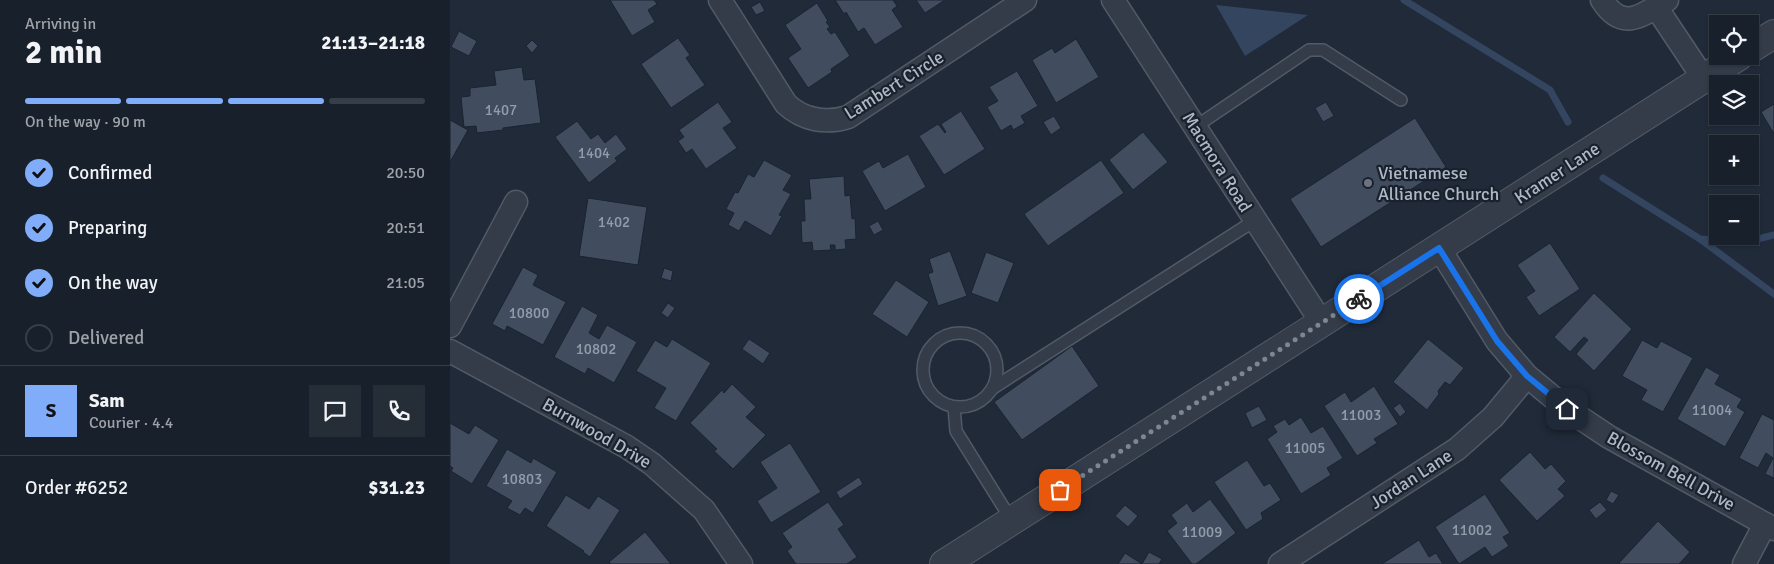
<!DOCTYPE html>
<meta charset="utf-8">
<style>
body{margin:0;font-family:Signika,sans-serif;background:#252d37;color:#f1f3f6;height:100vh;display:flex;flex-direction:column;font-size:19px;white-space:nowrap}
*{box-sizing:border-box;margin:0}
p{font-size:16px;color:#9fa3a9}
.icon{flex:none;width:28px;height:28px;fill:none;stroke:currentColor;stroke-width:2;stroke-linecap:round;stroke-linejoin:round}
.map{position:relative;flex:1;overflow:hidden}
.panel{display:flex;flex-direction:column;background:#18202b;width:450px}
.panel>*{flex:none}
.fabs{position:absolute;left:1259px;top:15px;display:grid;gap:10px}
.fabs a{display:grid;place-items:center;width:50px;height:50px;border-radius:0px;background:#18202b;box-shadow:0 1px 4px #0004,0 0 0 1px #363e47;font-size:25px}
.pin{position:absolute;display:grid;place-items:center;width:42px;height:42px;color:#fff;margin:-21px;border-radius:10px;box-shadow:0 2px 8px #0006}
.courier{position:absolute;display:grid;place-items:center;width:50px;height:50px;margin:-25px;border:4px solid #1a73e8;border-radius:50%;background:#fff;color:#222;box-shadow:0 1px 6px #0007}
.head em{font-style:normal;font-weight:800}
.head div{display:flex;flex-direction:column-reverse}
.head{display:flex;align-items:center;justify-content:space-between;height:85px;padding:0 25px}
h1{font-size:32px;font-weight:800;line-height:38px}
.bar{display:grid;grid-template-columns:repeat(4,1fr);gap:8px 5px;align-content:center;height:60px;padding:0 25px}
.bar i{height:6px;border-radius:4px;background:#363e47}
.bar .selected{background:#80acf9}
.bar p{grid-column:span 4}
.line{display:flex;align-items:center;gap:12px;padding:0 25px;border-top:1px solid #363e47}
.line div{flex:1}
.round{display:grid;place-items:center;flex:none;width:52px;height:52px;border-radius:0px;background:#252d37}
ol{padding:0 25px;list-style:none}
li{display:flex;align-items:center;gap:15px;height:55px}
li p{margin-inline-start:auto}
li .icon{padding:5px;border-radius:50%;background:#80acf9;color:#111;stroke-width:4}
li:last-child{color:#9fa3a9}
li i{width:28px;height:28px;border:2px solid #363e47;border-radius:50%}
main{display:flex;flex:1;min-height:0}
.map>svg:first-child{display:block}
</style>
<main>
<section class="panel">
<div class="head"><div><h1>2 min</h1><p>Arriving in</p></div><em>21:13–21:18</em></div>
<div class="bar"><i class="selected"></i><i class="selected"></i><i class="selected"></i><i></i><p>On the way · 90 m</p></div>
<ol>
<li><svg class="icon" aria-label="check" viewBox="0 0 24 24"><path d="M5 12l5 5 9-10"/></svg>Confirmed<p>20:50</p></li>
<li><svg class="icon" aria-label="check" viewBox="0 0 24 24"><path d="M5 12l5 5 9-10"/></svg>Preparing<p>20:51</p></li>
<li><svg class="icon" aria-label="check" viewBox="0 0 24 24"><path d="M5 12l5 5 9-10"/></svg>On the way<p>21:05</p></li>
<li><i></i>Delivered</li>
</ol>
<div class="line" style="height:90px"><b class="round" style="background:#80acf9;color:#111">S</b><div><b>Sam</b><p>Courier · 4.4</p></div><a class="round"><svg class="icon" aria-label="chat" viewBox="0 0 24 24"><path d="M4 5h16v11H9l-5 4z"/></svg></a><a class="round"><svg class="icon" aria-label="phone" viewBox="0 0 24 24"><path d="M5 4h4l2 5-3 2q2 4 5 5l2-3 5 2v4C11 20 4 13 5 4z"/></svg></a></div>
<div class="line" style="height:65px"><div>Order #6252</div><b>$31.23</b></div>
</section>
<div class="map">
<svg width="1324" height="564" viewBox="0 0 1324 564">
<rect width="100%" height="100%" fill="#202a39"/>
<polygon fill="#344560" points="766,5 858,15 795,56"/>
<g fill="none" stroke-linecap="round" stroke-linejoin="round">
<g stroke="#344560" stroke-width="7">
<polyline points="954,0 1100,90 1118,122"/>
<polyline points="1153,178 1250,239 1296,242 1324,235"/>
<polyline points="1250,239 1324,294"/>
</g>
</g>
<g fill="#414d5e" stroke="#1b2330">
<polygon points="160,0 204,0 207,4 198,10 205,22 182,36"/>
<polygon points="385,0 443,0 447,6 442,10 453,27 425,45 414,28 408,32 396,12 394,14"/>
<polygon points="466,0 495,0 475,13"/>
<polygon points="310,2 315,11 306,15 301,7"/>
<polygon points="367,3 378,21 376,22 380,27 377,29 381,34 385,32 400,56 381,69 382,72 358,88 338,58 351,49 335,25"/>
<polygon points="9,31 27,41 19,56 1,47"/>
<polygon points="228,38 240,55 236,58 255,85 221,108 191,64"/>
<polygon points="626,39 649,77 606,103 582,60 602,48 605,53"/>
<polygon points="82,40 88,46 82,53 76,46"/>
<polygon points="72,67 74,80 85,79 91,123 53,128 53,130 27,133 26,126 14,127 11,97 20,96 20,88 46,85 44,71"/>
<polygon points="567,71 588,106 571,116 575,123 563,130 561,125 551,131 537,107 548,101 539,87"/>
<polygon points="268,102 282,122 273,128 287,148 256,169 242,149 236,153 228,141 234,137 229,130"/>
<polygon points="876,102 884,116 873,122 865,108"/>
<polygon points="1324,104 1324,134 1311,112"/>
<polygon points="511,111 535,149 494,175 469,136 488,124 495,133 496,132 491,124"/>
<polygon points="604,116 611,128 601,135 593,122"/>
<polygon points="965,118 996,167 871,247 840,199"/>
<polygon points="0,120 18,130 0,162"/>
<polygon points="127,121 141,139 148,134 155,143 166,134 177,149 165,158 167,161 139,183 105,137"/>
<polygon points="693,132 718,162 683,190 659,160"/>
<polygon points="458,154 476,187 435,211 412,171 429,161 433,168"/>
<polygon points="314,160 342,175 333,190 341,194 329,215 332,216 321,236 295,221 289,231 278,225 284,213 276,209 285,192 288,193 298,174 304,177"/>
<polygon points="651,160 674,193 598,246 574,214"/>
<polygon points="394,176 395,196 400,195 402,219 405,218 406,239 395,240 396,249 385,250 385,245 380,245 381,250 363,251 362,242 352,243 351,221 355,221 354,199 361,199 359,179"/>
<polygon points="138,198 197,207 188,265 129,256"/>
<polygon points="428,221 433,230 424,235 419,226"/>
<polygon points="1100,243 1130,289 1089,316 1076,297 1085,291 1067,265"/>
<polygon points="500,251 517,296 488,306 478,274 483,272 479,259"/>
<polygon points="536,252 564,263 548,303 521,293"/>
<polygon points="73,267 88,275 83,285 116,302 93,345 57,326 55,331 42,324"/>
<polygon points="214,268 223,271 221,281 211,278"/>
<polygon points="446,280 479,302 457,337 422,314"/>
<polygon points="1144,293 1182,329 1144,371 1126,354 1138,340 1134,337 1120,352 1104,337"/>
<polygon points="218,303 225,308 218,318 211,313"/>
<polygon points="132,306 148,315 139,333 149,339 157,325 187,342 164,383 138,368 135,374 104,357"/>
<polygon points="222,339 261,363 226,421 204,408 216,388 186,371 205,340 217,347"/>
<polygon points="299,339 320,353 313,364 292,349"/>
<polygon points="978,339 1014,368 1000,385 995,382 988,391 989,394 977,410 943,382"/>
<polygon points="1192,340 1207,348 1211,341 1243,358 1213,412 1191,400 1197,390 1172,376"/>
<polygon points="622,346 649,386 572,440 544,402"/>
<polygon points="1256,367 1270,375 1265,384 1292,399 1287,407 1295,412 1275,447 1227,419"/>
<polygon points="282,384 306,407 296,417 316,435 283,469 264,451 267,449 240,423 272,390 274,393"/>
<polygon points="924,386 948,424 924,439 927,443 907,456 874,406 895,392 901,402"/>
<polygon points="950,403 956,412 950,417 943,408"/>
<polygon points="809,406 817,420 802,428 795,413"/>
<polygon points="1312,414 1324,420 1324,478 1315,474 1323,458 1316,453 1308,468 1289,458"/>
<polygon points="851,417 861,433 873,426 893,458 877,468 881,475 851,494 817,439 827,432 823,426 835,419 839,425"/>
<polygon points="0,423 19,434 25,425 49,440 22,484 1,471 3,468 0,466"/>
<polygon points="340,443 371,492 321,523 307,501 327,488 310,462"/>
<polygon points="57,449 81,463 83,458 107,472 83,513 75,508 70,515 57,508 62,501 36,486"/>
<polygon points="1080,452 1095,469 1101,464 1116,481 1108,489 1115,496 1087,521 1049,480"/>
<polygon points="797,460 814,486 820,483 831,500 811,513 813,519 796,530 764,482"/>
<polygon points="409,477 413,484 390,499 386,492"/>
<polygon points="1161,491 1169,495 1163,504 1156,500"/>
<polygon points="1035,494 1060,533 1053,537 1059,546 1042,557 1035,547 1009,564 985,527"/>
<polygon points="116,495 139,509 148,496 170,510 140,557 133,552 134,551 96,526"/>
<polygon points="760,499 786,533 746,564 742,564 717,531 727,523 721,515 737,503 743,512"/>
<polygon points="378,502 394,525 388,529 407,557 397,564 346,564 337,551 342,547 332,533"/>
<polygon points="1150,502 1157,510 1146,519 1139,510"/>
<polygon points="675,505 688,516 678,527 665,516"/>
<polygon points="1208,521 1240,552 1229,564 1170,564 1169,563"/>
<polygon points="195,532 221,564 161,564 159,562"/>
<polygon points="969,540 979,557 986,553 993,564 932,564"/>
<polygon points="699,552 712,559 709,564 668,564 675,553 692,564"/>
</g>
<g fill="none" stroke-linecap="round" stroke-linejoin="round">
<g stroke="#515a67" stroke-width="14">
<g id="service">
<polyline points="745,127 859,50 873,50 951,100"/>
<circle cx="510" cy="370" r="37"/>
<polyline points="543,388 804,221"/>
<polyline points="504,407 506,431 562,521"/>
</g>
</g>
<g stroke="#515a67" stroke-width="25">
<g id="minor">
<path d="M270,0L336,104C353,120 376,124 398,117L575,0"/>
<polyline points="663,0 872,323"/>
<path d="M1152,0C1172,32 1192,16 1217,0"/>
<polyline points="1206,7 1254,79"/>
<polyline points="989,248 1047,341 1077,376 1117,409 1159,437 1324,529"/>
<polyline points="0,326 66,202"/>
<polyline points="0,351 177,447 202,464 254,510 291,564"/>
<polyline points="830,564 1007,449 1043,417 1077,376"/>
<polyline points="1294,564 1315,524"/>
</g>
</g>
<g stroke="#515a67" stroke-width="30">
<g id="tertiary">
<polyline points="1300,49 1324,34"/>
<polyline points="494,564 1289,56"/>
</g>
</g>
<use href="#service" stroke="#343c49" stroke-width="11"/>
<use href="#minor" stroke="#343c49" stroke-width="22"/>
<use href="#tertiary" stroke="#343c49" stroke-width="28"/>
</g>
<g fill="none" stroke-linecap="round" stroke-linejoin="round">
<polyline stroke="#7c8694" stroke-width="5" stroke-dasharray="0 9" points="610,490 909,299"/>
<polyline stroke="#1a73e8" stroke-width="6" points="909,299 989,248 1047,341 1077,376 1117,409"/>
</g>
<circle fill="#6b7280" stroke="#19212d" stroke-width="2" cx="918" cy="183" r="5"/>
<g text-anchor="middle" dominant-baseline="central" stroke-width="4.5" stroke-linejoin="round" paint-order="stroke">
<g font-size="15" fill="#939cab">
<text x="51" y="110">1407</text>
<text x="144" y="153">1404</text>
<text x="164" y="222">1402</text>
<text x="79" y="313">10800</text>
<text x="146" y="349">10802</text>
<text x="1262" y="410">11004</text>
<text x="911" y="415">11003</text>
<text x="855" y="448">11005</text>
<text x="72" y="479">10803</text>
<text x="1022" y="530">11002</text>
<text x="752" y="532">11009</text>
</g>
<g font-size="18" fill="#aeb7c5" stroke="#19212d">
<text transform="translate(444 85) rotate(-32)">Lambert Circle</text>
<text transform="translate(767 162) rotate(58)">Macmora Road</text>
<text transform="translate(1107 173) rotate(-33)">Kramer Lane</text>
<text transform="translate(147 433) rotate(30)">Burnwood Drive</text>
<text transform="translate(1221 471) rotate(29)">Blossom Bell Drive</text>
<text transform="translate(961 479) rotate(-33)">Jordan Lane</text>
</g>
<g font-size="18" fill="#aeb7c5" stroke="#19212d" text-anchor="start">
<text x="928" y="173">Vietnamese<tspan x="928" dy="21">Alliance Church</tspan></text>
</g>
</g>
</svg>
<div class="fabs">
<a><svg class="icon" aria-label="locate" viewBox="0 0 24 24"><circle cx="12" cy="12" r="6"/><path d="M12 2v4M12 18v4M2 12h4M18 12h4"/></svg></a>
<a><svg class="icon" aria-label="layers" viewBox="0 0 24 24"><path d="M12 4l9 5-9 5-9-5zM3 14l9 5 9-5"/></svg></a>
<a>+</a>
<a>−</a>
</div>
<div class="pin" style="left:610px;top:490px;background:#ea580c"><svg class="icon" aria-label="bag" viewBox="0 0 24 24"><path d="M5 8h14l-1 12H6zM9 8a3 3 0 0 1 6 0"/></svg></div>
<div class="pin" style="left:1117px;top:409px;background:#1f2937"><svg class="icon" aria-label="home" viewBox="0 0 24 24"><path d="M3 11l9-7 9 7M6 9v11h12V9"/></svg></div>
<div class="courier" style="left:909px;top:299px"><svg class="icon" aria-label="bike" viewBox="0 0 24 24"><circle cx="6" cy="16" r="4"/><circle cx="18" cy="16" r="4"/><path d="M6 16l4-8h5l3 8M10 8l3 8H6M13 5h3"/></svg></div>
</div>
</main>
